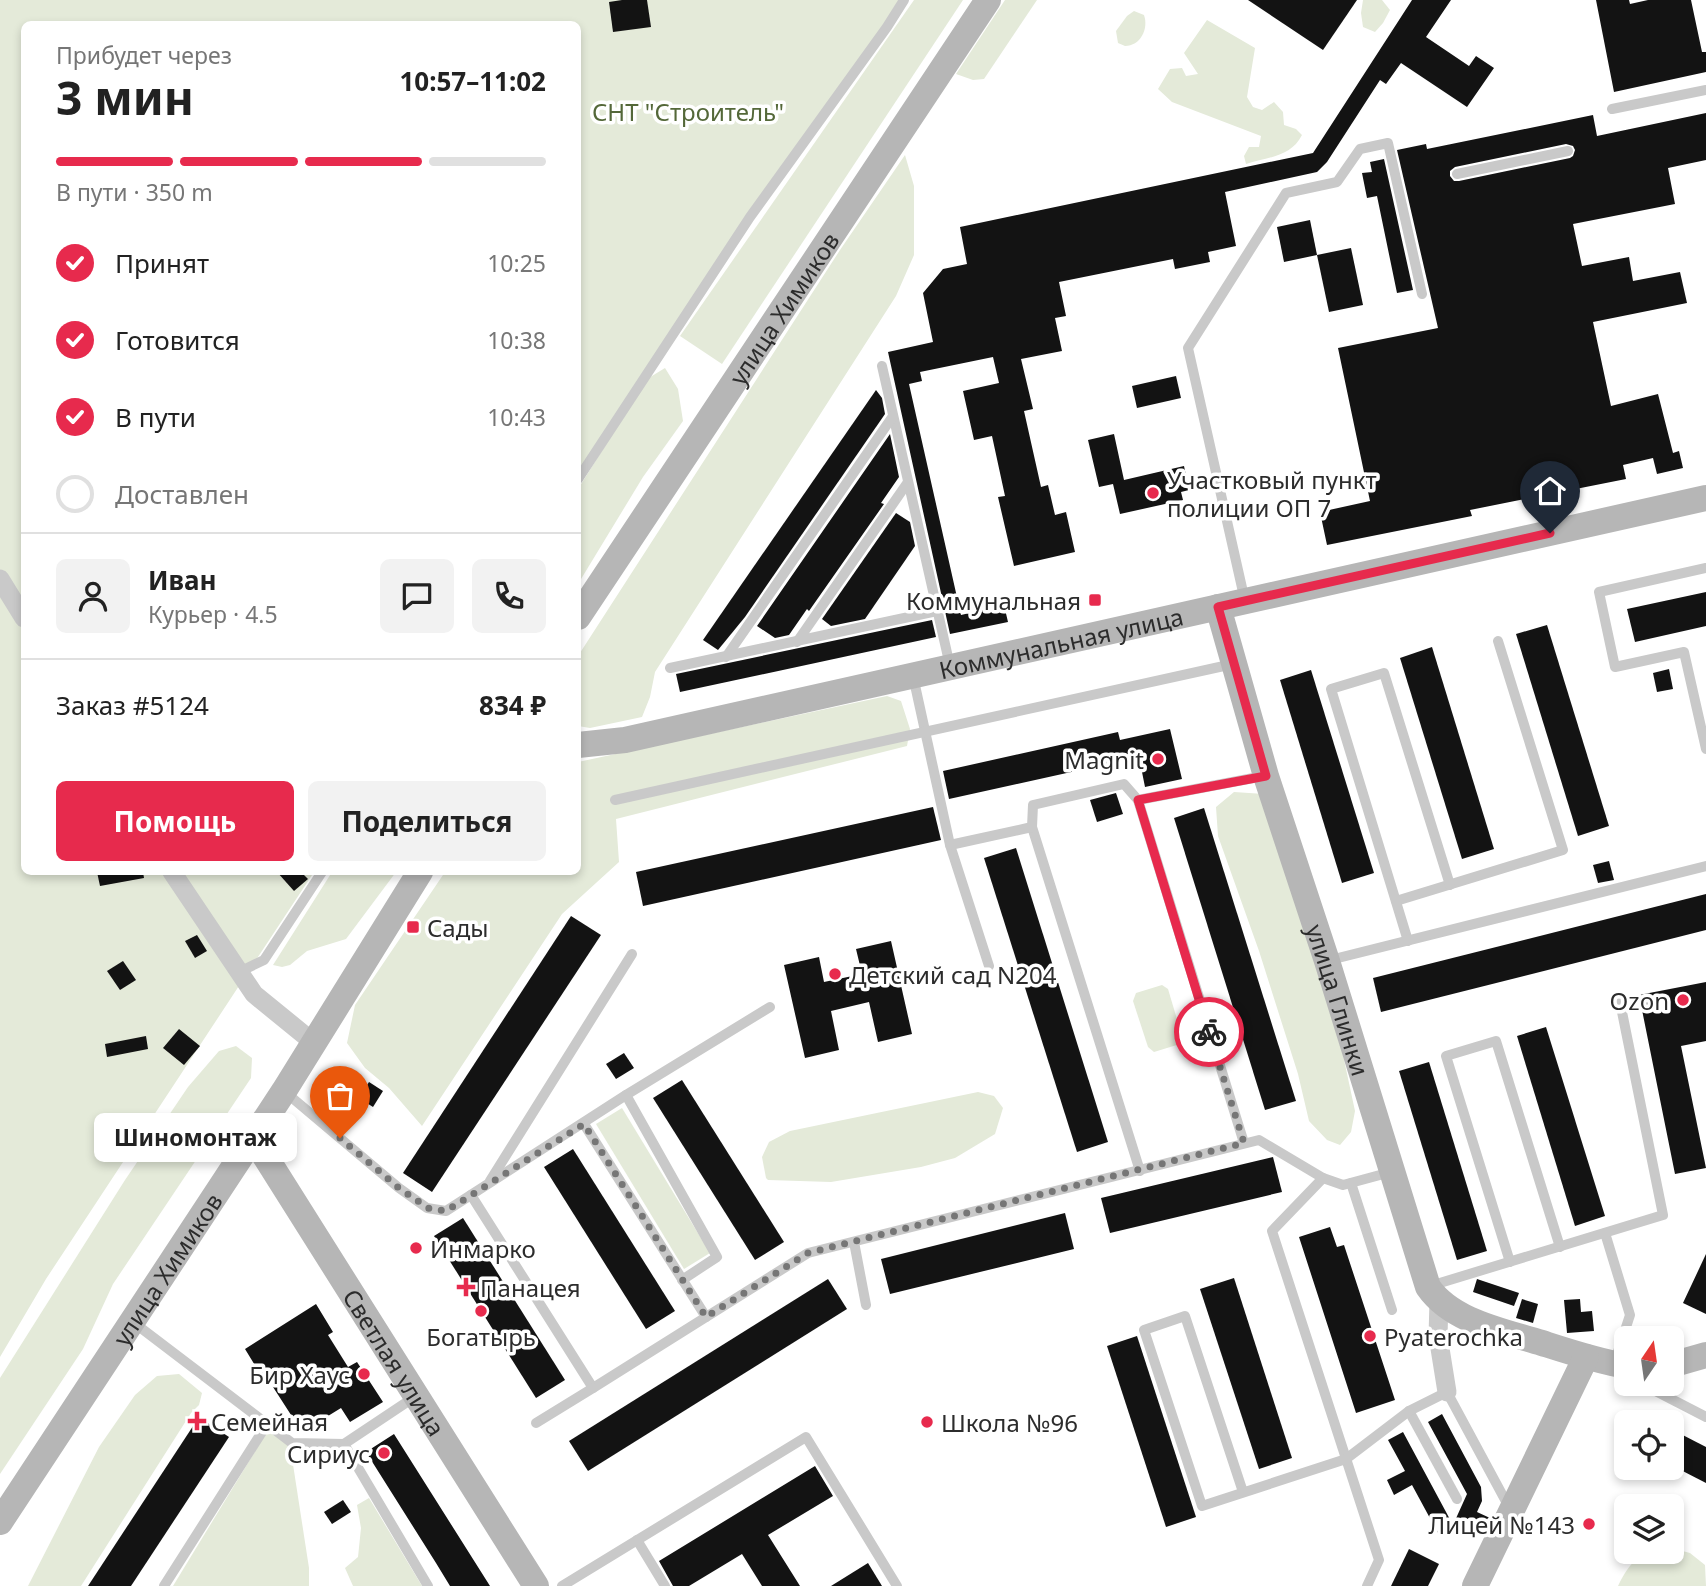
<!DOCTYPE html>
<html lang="ru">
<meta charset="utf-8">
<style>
body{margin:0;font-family:"Noto Sans",sans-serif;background:#f2f2f2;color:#222;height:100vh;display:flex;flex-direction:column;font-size:26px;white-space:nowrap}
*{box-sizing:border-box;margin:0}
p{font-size:23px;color:#767676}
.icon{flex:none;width:38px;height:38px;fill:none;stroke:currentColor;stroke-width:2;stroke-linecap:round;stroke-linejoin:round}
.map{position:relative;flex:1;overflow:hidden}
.side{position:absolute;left:21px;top:21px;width:560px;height:854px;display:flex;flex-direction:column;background:#fff;border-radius:10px;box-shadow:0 4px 10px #0003}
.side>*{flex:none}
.needle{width:46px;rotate:13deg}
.fabs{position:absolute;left:1614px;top:1326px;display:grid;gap:14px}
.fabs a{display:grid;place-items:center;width:70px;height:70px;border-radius:10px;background:#fff;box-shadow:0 4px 10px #0003;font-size:35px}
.pin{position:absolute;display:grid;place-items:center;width:60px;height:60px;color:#fff;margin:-72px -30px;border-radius:50% 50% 50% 0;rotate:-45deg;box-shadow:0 0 7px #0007}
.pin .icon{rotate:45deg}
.courier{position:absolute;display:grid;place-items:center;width:70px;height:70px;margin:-35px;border:5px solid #e72a4d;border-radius:50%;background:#fff;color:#222;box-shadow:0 2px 9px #0007}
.bubble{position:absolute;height:49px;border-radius:10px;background:#fff;box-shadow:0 4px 10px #0003;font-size:23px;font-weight:700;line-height:49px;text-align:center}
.overview em{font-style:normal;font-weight:700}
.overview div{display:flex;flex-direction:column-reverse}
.overview{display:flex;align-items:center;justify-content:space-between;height:119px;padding:0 35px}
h1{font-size:46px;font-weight:700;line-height:52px}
.bar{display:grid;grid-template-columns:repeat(4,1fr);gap:10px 7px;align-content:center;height:84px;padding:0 35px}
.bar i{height:9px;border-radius:5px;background:#e0e0e0}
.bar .selected{background:#e72a4d}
.bar p{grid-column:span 4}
.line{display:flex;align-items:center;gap:18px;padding:0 35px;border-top:2px solid #e0e0e0}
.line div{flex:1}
.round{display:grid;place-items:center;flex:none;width:74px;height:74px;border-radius:10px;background:#f2f2f2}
ol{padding:0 35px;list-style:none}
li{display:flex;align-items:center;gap:21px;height:77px}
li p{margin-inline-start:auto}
li .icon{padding:7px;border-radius:50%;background:#e72a4d;color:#fff;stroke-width:4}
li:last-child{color:#767676}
li i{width:38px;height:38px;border:4px solid #e0e0e0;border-radius:50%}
.primary-button{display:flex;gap:14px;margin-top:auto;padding:14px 35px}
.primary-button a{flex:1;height:80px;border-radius:10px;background:#e72a4d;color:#fff;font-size:28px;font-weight:700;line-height:80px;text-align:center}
.primary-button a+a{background:#f2f2f2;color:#222}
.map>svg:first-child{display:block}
</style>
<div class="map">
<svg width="1706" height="1586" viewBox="0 0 1706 1586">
<rect width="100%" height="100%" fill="#fff"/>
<g fill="#e4ead9">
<polygon points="0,0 904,0 578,471 578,24 24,24 24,872 314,872 46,1279 0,1357"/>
<polygon points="914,0 963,0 722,364 680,336"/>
<polygon points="1005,0 1037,0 984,79 973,80 956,74"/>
<polygon points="1363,0 1382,0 1390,10 1383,23 1375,32 1363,27 1361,13"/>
<path d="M1134,11L1144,15C1149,29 1140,46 1125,46L1118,43L1116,31L1127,16Z"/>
<path d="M1207,20L1255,48L1247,97L1253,107L1262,110L1274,102L1283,112L1284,125L1296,129L1302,135C1291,157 1268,157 1246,164L1244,156L1249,147H1259L1261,136L1172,102L1158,89L1170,69L1182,68L1186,76L1198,74L1184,53Z"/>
<polygon points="905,155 914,186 914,255 896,296 655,672 650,697 642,717 590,728 578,726 578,656 840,250"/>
<polygon points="665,368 678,389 683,421 643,477 578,584 578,489 647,379"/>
<polygon points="887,696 901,701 910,729 907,746 616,819 619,862 562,914 422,1126 389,1088 365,1068 347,1043 355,1005 445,872 578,872 578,762"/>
<polygon points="1234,792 1264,794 1343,1055 1355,1111 1351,1132 1340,1145 1327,1140 1309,1121 1298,1074 1259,951 1218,836 1216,807"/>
<polygon points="332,872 396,872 346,939 307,951 290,965 282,967 273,965"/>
<polygon points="1162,985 1168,989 1182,1036 1180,1044 1154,1052 1148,1047 1133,1001 1136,993"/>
<polygon points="236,1046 252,1058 251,1078 113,1284 83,1349 0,1474 0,1378 125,1180 188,1087 219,1051"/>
<polygon points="978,1092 994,1096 1003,1108 995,1134 955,1158 921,1167 831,1182 768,1180 766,1178 762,1157 769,1142 790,1131"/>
<polygon points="622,1108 710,1253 684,1269 596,1124"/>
<polygon points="179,1374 202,1393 199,1405 191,1413 81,1586 28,1586 99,1447 135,1395 157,1376"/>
<polygon points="268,1430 290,1445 309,1568 309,1586 173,1586"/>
<polygon points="369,1498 422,1586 353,1586 345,1568 358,1557 361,1528 357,1505"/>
<path d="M1671,1548L1690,1553L1705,1565L1706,1586H1618C1632,1558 1640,1552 1671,1552Z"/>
</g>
<g fill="#131313" fill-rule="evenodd">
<polygon points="622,0 647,0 651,27 613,32 609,2"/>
<polygon points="1248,0 1357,0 1323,50"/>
<polygon points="1412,0 1451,0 1426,37 1469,66 1476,56 1494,68 1467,107 1401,63 1386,84 1380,80 1327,162 1317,172 1225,192 1236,246 1208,252 1210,262 1175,269 1173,259 1059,282 1066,316 1055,318 1062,351 1021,359 1033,409 1024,411 1041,487 1048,485 1055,515 1066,512 1075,552 1014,566 998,497 1005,496 992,436 974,440 963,391 999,383 993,357 920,372 922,381 909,384 961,615 1004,605 1008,622 950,634 888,352 933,342 923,293 943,269 967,264 960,227 1313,153"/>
<polygon points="1596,0 1629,0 1630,4 1648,0 1691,0 1702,52 1706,52 1706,72 1614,92"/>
<path d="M1706,113V160L1668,168L1675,204L1573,224L1582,266L1629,257L1633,281L1680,272L1687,303L1593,322L1611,406L1658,394L1673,453L1679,451L1683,468L1657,474L1653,458L1623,465L1626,479L1470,510L1472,516L1327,545L1320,512L1370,501L1338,348L1438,328L1397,150L1426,144L1427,149L1593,115L1597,136ZM1566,144L1573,146L1575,150L1573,156L1570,158L1459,181H1454L1450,176V171L1455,167Z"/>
<polygon points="1384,159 1413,290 1397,293 1377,196 1367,198 1362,173 1372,172 1370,162"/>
<polygon points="1310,220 1317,255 1284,262 1277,227"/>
<polygon points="1351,248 1363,305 1329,312 1317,255"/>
<polygon points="1176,376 1181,398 1137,408 1132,386"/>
<polygon points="876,390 882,398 885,414 745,617 718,650 703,640"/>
<polygon points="890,434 899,477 881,503 884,504 809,611 807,609 789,635 775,638 757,626"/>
<polygon points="1114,434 1124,480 1184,466 1189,490 1181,492 1183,500 1120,514 1113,484 1099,487 1088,440"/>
<polygon points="896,513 910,522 915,546 865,619 831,626 822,619"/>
<polygon points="1706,592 1706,626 1635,642 1627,609"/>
<polygon points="932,620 936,637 680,692 676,674"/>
<polygon points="1547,625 1609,826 1578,836 1516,634"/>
<polygon points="1432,647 1494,849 1462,859 1400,658"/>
<polygon points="1669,669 1673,689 1657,692 1653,673"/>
<polygon points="1311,670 1374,873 1342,883 1280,680"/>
<polygon points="1170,729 1182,779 1145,787 1139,757 949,799 943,771 1118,732 1120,740"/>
<polygon points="1116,793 1123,814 1097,822 1090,800"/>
<polygon points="933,807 941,840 643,906 636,872"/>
<polygon points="1204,808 1296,1101 1265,1110 1174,818"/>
<polygon points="1016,848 1108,1142 1077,1152 984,858"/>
<polygon points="1609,861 1614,880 1598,883 1593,865"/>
<polygon points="97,872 143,872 144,878 100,886"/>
<polygon points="277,872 301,872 308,879 294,891"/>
<polygon points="1706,894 1706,930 1381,1012 1373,978"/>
<polygon points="571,916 601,935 432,1192 403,1173"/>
<polygon points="197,935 207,951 195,958 185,941"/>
<polygon points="891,941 912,1034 878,1042 869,1002 831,1011 839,1050 805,1058 784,965 819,957 824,982 862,974 856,949"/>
<polygon points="123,961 136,980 120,990 107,971"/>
<polygon points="1706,982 1706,1041 1681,1046 1706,1168 1675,1174 1639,995"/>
<polygon points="1546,1027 1605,1216 1575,1226 1517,1036"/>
<polygon points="179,1029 200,1046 184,1065 163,1048"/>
<polygon points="146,1036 148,1049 107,1057 105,1044"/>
<polygon points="624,1053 634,1068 616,1079 606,1064"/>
<polygon points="1429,1062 1487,1251 1457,1260 1399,1071"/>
<polygon points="682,1080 784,1242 755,1260 653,1098"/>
<polygon points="369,1082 383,1091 373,1107 359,1098"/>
<polygon points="573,1149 675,1311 646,1329 544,1167"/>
<polygon points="1273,1157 1282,1192 1110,1233 1101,1198"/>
<polygon points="1065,1213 1074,1249 890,1294 881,1259"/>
<polygon points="463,1218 565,1380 536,1398 434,1236"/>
<polygon points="1330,1227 1337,1247 1344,1245 1395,1400 1356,1413 1299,1237"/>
<polygon points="1706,1254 1706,1314 1683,1303"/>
<polygon points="1234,1278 1292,1458 1259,1469 1200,1289"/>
<polygon points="828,1279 847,1309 588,1471 569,1441"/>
<polygon points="1477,1279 1519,1293 1514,1306 1473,1292"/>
<polygon points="1522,1299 1538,1304 1533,1323 1516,1318"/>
<polygon points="1580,1299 1581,1312 1592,1311 1594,1331 1567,1333 1564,1300"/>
<polygon points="316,1304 333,1332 328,1335 348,1367 357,1362 383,1402 350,1422 341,1408 302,1432 264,1373 261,1375 245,1349"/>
<polygon points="1137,1336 1196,1517 1166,1527 1107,1346"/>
<polygon points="1442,1414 1481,1487 1482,1501 1477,1512 1490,1518 1481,1537 1453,1525 1467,1494 1428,1422"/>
<polygon points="199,1417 229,1437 131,1586 88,1586"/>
<polygon points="1671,1429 1706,1447 1706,1483 1671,1465"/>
<polygon points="1403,1432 1453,1525 1438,1533 1412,1485 1394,1495 1387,1480 1405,1471 1388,1440"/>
<polygon points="394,1434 490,1586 450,1586 436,1563 366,1452"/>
<polygon points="815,1466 833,1496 768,1535 800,1586 762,1586 742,1554 689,1586 673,1586 659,1561"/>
<polygon points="343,1500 351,1512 332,1524 324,1512"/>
<polygon points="1409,1549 1439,1564 1428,1586 1391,1586"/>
<polygon points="868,1563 882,1586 831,1586"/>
</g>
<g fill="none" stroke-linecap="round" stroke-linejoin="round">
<g stroke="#c9c9c9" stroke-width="10">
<polyline points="1612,109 1706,90"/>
<polyline points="1457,174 1568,151"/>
<polyline points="882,366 950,666"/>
<polyline points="578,479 750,217 887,27 904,0"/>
<polyline points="1706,568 1599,592 1615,667 1684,652 1706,749"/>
<polyline points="1245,601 1188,348 1286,193 1337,182 1360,149 1388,143 1422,294"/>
<polyline points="797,642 908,482"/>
<polyline points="726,657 893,416"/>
<polyline points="670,668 937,611"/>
<polyline points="913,676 950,845 989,966"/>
<polyline points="615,800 1233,664"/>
<polyline points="1138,800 1244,1143"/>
<polyline points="1032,827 1140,1171"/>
<polyline points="950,845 1032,827 1033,805 1124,784 1138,800 1264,776"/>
<polyline points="1396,901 1563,850 1498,641"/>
<polyline points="1408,941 1331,689 1384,673 1450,885"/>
<polyline points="1330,960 1706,866"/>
<polyline points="239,972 264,960 322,872"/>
<polyline points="284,1091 399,1188 427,1208 446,1211 626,1095 770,1007"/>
<polyline points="626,1095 717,1257 682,1280"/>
<polyline points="584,1124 706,1317"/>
<polyline points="1323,1178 1272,1231 1379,1560 1367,1586"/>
<polyline points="490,1181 632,954"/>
<polyline points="1351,1183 1392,1310"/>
<polyline points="471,1195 593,1388 808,1253 1259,1140 1323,1178 1343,1185 1391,1172"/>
<polyline points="1605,1233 1630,1315 1614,1364"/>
<polyline points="854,1242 866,1305"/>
<polyline points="1510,1262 1446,1056 1496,1041 1560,1247"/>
<polyline points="1430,1286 1663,1215 1620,1002"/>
<polyline points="133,1322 292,1443 344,1444 416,1396"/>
<polyline points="1642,1384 1706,1417"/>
<polyline points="1409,1411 1457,1499"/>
<polyline points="536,1423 593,1388"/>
<polyline points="344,1444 428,1586"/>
<polyline points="1243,1492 1185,1316 1144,1330 1202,1506 1346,1459 1409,1411 1447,1392 1510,1509"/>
<polyline points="637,1540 665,1586"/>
<polyline points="164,1586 267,1424"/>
<polyline points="562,1586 806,1437 897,1586"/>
</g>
<g stroke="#c9c9c9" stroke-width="19">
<polyline points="0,579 24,618"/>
<polyline points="172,872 254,994 314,1043"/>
<polyline points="1439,1301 1438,1336 1447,1392"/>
</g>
<g stroke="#b6b6b6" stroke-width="26">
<path id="s1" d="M1218,607L1266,776L1327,961L1428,1287C1452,1322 1504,1331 1542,1343C1570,1352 1597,1361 1626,1366"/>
<path id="s2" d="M578,617L988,0"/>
<path id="s3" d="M578,745L625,740L1706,498"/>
<path id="s4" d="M253,1137L536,1586"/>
<polyline points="1671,1365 1706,1355"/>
<path id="s5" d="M0,1522L284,1091L420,872"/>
<polyline points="1475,1586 1586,1357"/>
</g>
</g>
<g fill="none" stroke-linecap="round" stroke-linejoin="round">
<polyline stroke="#767676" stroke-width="7" stroke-dasharray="0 12.6" points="340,1138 399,1188 428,1208 446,1211 584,1124 706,1317 808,1253 1244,1143 1209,1032"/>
<polyline stroke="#e72a4d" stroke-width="9" points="1209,1032 1138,800 1266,776 1218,607 1550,533"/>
</g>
<g fill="#e72a4d" stroke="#fff" stroke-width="2.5">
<circle cx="1153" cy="493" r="7"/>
<rect x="1088" y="593" width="14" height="14" rx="3.5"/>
<circle cx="1158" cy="759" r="7"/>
<rect x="406" y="920" width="14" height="14" rx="3.5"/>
<circle cx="835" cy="974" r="7"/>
<circle cx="1683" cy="1000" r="7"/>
<circle cx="416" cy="1248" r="7"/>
<path d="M462.5 1276.5h7v7h7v7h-7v7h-7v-7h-7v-7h7z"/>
<circle cx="481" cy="1311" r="7"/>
<circle cx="1370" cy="1336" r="7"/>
<circle cx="364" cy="1374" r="7"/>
<path d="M193.5 1410.5h7v7h7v7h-7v7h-7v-7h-7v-7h7z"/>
<circle cx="927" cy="1422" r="7"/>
<circle cx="384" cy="1453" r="7"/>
<circle cx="1589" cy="1524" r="7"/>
</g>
<g text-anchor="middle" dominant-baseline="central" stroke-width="7" stroke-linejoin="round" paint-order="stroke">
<g font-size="24" fill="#546839" stroke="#fff">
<text x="688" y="111">СНТ "Строитель"</text>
</g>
<g font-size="24" fill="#2c2c2c" stroke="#fff">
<text stroke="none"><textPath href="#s2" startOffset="371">улица Химиков</textPath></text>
<text stroke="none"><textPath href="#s3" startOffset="494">Коммунальная улица</textPath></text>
<text stroke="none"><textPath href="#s1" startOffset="411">улица Глинки</textPath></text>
<text stroke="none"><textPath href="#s5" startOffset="303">улица Химиков</textPath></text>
<text stroke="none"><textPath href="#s4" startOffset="266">Светлая улица</textPath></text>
</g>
<g font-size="24" fill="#2c2c2c" stroke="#fff" text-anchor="start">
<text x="1167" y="479">Участковый пункт<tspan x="1167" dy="28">полиции ОП 7</tspan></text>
<text x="1081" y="600" text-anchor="end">Коммунальная</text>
<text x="1144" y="759" text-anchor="end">Magnit</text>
<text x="427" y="927">Сады</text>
<text x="849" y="974">Детский сад N204</text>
<text x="1669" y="1000" text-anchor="end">Ozon</text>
<text x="430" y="1248">Инмарко</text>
<text x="480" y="1287">Панацея</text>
<text x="481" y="1336" text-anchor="middle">Богатырь</text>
<text x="1384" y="1336">Pyaterochka</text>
<text x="350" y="1374" text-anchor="end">Бир Хаус</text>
<text x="211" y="1421">Семейная</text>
<text x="941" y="1422">Школа №96</text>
<text x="370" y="1453" text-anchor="end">Сириус</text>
<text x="1575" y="1524" text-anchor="end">Лицей №143</text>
</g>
</g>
</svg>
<div class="fabs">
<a><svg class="needle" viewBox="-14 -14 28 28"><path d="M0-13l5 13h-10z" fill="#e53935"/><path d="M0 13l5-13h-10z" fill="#767676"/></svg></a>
<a><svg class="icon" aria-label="locate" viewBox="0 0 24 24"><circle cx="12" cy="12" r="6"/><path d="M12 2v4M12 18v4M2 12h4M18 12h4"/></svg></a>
<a><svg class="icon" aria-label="layers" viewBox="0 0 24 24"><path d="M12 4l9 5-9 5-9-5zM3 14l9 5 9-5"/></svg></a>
</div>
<div class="pin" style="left:340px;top:1138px;background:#ea580c"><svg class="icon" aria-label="bag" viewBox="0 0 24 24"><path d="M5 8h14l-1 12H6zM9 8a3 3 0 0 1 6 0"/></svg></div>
<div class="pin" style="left:1550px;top:533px;background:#1f2937"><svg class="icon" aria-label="home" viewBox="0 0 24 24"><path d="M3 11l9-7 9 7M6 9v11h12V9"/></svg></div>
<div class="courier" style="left:1209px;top:1032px"><svg class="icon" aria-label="bike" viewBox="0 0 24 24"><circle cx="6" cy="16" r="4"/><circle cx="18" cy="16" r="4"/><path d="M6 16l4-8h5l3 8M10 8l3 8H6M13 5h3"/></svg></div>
<div class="bubble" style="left:94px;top:1113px;width:203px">Шиномонтаж</div>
<section class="side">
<div class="overview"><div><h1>3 мин</h1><p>Прибудет через</p></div><em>10:57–11:02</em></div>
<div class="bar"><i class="selected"></i><i class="selected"></i><i class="selected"></i><i></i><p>В пути · 350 m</p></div>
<ol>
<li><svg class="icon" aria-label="check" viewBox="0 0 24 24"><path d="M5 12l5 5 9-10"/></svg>Принят<p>10:25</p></li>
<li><svg class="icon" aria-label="check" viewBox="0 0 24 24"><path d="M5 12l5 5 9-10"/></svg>Готовится<p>10:38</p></li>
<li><svg class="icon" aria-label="check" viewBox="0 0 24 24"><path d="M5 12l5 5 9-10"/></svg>В пути<p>10:43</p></li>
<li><i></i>Доставлен</li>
</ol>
<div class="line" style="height:126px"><a class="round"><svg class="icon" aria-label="person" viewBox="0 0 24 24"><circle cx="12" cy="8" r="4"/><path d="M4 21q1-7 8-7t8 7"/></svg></a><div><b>Иван</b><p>Курьер · 4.5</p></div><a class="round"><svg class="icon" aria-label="chat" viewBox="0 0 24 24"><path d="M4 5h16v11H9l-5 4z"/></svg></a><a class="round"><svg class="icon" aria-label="phone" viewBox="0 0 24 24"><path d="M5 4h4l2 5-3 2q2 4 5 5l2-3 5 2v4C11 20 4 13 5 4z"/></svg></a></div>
<div class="line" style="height:91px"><div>Заказ #5124</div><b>834 ₽</b></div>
<div class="primary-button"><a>Помощь</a><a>Поделиться</a></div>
</section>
</div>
